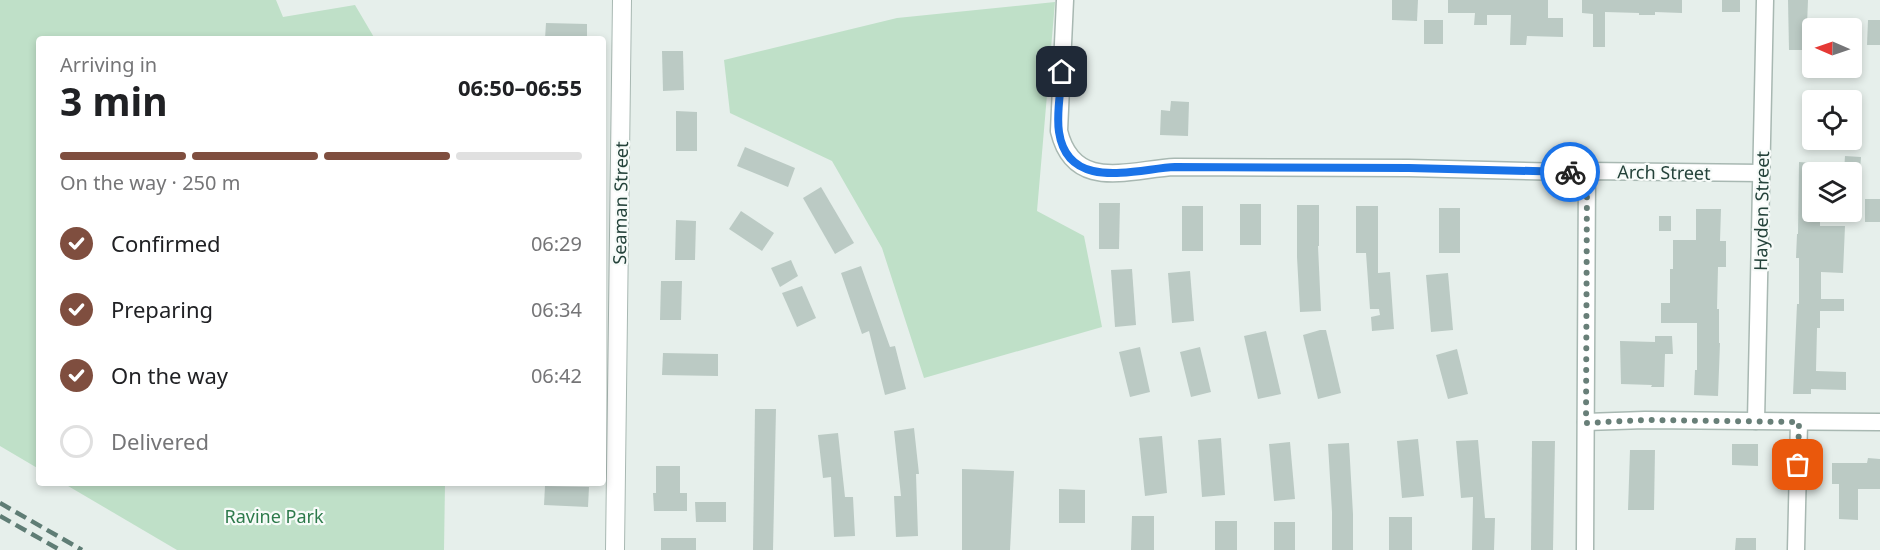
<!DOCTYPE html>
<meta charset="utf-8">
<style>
body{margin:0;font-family:"Noto Sans",sans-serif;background:#f6f6f6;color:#202124;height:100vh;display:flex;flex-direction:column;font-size:22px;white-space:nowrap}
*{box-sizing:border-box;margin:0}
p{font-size:20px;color:#757577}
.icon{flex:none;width:33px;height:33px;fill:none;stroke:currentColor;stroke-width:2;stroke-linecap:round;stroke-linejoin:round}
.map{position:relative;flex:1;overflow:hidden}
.drawer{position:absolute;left:36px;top:36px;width:570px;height:450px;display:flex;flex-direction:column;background:#fff;border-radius:6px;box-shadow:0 3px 9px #0003}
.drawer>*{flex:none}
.needle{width:39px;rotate:272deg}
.controls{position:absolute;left:1802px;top:18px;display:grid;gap:12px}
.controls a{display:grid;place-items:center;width:60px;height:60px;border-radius:6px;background:#fff;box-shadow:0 3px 9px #0003;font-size:30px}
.pin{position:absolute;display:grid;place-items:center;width:51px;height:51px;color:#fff;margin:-26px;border-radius:12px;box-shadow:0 3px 9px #0006}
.courier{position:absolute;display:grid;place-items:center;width:60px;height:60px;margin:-30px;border:4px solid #1a73e8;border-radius:50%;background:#fff;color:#222;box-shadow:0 2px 8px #0007}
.summary em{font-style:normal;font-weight:700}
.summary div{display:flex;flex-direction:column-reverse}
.summary{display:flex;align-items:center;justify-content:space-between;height:102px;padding:0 24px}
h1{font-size:39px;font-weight:700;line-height:45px}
.bar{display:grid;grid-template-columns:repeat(4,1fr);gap:9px 6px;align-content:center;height:72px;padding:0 24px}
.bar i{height:8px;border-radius:4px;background:#e0e0e0}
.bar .active{background:#7f4e3f}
.bar p{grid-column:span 4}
ol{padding:0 24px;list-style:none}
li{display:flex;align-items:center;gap:18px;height:66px}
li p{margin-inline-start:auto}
li .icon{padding:6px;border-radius:50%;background:#7f4e3f;color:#fff;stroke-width:4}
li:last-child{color:#757577}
li i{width:33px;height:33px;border:3px solid #e0e0e0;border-radius:50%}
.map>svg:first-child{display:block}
</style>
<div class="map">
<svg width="1880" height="550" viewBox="0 0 1880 550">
<rect width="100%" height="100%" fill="#e6efeb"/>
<g fill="#bfe0c8">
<polygon points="0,0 276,0 283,17 355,5 375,39 39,39 39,469 0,446"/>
<polygon points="1055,2 1037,211 1084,236 1102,327 924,378 882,248 832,161 730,113 724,60 897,18"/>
<polygon points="63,483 445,483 444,550 177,550"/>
</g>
<g fill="#bbcac4">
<polygon points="1392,0 1418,0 1417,21 1392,20"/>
<polygon points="1448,0 1548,0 1548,18 1563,18 1563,37 1527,36 1526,45 1510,45 1511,15 1487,15 1487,25 1474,25 1475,13 1448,13"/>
<polygon points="1582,0 1682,0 1682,13 1655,12 1655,15 1639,15 1639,13 1605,12 1605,47 1593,47 1593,14 1582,13"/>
<rect x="1722" y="0" width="18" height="12"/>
<polygon points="1788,0 1808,0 1806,50 1789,50"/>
<rect x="1424" y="20" width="19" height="24"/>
<polygon points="1868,20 1880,20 1880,45 1867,45"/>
<polygon points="546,23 587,24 587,39 545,39"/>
<polygon points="662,51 683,51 684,90 663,91"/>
<polygon points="1171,101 1189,102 1188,136 1160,135 1161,110 1170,111"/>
<polygon points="676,111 697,112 697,151 676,151"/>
<polygon points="745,147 795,168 788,187 737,166"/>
<polygon points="1845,156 1861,157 1860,171 1844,171"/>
<polygon points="1799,162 1812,163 1812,212 1820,212 1820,226 1845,226 1843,273 1821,272 1821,299 1844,299 1844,311 1820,311 1820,328 1817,328 1816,371 1846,372 1846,390 1811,389 1811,394 1793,394 1797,304 1799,304 1799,258 1796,258 1797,234 1798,234"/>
<polygon points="821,187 854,243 835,254 803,198"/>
<rect x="1865" y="199" width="15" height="23"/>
<polygon points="1099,203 1120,203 1119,249 1099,249"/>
<rect x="1240" y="204" width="21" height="41"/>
<polygon points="1297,205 1319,205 1319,246 1318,246 1321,311 1300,312 1297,257"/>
<rect x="1182" y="206" width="21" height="45"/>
<polygon points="1356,206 1378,206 1378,273 1390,272 1394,329 1372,331 1371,317 1380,315 1379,309 1370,309 1366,253 1356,253"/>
<rect x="1439" y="208" width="21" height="45"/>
<polygon points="1696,209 1721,209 1720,241 1726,241 1726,267 1718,267 1717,309 1719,309 1719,343 1720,343 1718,396 1694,395 1695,370 1697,370 1697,323 1661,323 1661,303 1670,303 1670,269 1673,269 1673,240 1696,240"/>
<polygon points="741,211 774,233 762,251 729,229"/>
<rect x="1659" y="216" width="12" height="15"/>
<polygon points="676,220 696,221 695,260 675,260"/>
<polygon points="791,260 798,276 780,287 771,268"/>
<polygon points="861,266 890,347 895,346 906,389 885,395 869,331 862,334 841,273"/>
<polygon points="1132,269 1136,325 1115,327 1111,270"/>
<polygon points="1190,271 1194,321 1172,323 1168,273"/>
<polygon points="1448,273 1453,330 1431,332 1426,275"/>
<polygon points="661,281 682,281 681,320 660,320"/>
<polygon points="802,286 816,318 797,327 782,293"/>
<polygon points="1320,330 1326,330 1341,393 1318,399 1303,335"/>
<polygon points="1266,331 1281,394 1258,399 1244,336"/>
<polygon points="1655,336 1672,336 1673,354 1665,354 1664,387 1651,387 1652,385 1621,384 1620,341 1655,342"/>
<polygon points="1140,347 1150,392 1130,397 1119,352"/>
<polygon points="1200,347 1211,392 1191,397 1180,352"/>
<polygon points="1457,349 1468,394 1448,399 1436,355"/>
<polygon points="663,353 718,354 718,376 662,375"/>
<polygon points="755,409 776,409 773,550 753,550"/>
<polygon points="914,428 919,474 916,474 918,536 896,537 894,496 901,496 894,431"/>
<polygon points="838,433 845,497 853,497 855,536 834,537 831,477 823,478 818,435"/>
<polygon points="1162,436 1167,493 1145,496 1139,438"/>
<polygon points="1221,438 1225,495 1202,497 1198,440"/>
<polygon points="1418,439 1424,496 1402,498 1397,441"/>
<polygon points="1478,440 1485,518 1495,518 1494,550 1472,550 1473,497 1461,498 1456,441"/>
<polygon points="1532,441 1555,441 1553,550 1531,550"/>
<polygon points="1290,442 1295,499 1274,501 1269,444"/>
<polygon points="1349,443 1353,514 1353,550 1332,550 1332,512 1328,444"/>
<polygon points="1732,444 1758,444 1758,466 1732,465"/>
<polygon points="1630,450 1655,450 1654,510 1628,510"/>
<polygon points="1868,458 1880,459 1880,489 1858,489 1858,520 1839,519 1839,484 1832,484 1832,463 1867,463"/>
<polygon points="656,466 680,466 680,493 687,493 687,511 654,511 653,493 656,493"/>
<polygon points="962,469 1014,471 1010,550 962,550"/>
<polygon points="545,486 589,487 588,507 544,505"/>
<polygon points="1059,489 1085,490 1085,523 1059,523"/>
<polygon points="695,502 726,502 726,522 696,522"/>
<polygon points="1132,516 1154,516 1154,550 1131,550"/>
<rect x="1389" y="517" width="23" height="33"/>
<rect x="1215" y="521" width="22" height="29"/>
<rect x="1274" y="522" width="21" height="28"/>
<rect x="661" y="538" width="35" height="12"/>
<polygon points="1736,538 1756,538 1756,550 1735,550"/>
</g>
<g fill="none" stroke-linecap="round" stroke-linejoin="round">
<g stroke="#a8b8b2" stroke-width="19">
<g id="minor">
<path d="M1065,0L1059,131C1074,193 1130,169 1175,167L1409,168L1567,172L1587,171L1761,173"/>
<polyline points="1756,421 1765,0"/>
<polyline points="1586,422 1645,420 1880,422"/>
<polyline points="1585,550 1587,171"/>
<polyline points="1796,550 1799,422"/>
</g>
</g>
<g stroke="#a8b8b2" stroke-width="20">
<polyline id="tertiary" points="615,550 622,0"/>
</g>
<use href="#minor" stroke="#fff" stroke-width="16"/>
<use href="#tertiary" stroke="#fff" stroke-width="18"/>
<g stroke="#5f7d75" stroke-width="4.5" stroke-dasharray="12 6" stroke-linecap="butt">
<polyline points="0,503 82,550"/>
<polyline points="0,516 60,550"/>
</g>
</g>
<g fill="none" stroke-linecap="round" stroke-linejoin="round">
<polyline stroke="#687f78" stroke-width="6" stroke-dasharray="0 10.8" points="1570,172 1587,171 1586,423 1645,420 1799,422 1798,465"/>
<path stroke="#1a73e8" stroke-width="8" d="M1062,72C1061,91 1056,112 1059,132C1068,192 1135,169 1175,167L1409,168L1570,172"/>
</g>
<g text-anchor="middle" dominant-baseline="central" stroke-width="4.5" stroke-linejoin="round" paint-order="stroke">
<g font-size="18" fill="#24423a" stroke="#f7fbf9">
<text transform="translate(1664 172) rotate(1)">Arch Street</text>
<text transform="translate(620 203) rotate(-89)">Seaman Street</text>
<text transform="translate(1761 211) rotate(-89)">Hayden Street</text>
</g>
<g font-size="18" fill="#2d7a4b" stroke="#f7fbf9">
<text x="274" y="516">Ravine Park</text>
</g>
</g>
</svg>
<div class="controls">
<a><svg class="needle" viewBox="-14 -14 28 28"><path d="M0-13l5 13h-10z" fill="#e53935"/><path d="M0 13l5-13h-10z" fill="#757577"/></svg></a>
<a><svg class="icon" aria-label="locate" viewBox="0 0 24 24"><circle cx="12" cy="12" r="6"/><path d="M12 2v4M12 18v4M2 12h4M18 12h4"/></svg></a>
<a><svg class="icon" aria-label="layers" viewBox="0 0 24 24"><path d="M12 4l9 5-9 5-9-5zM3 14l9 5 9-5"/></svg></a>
</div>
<div class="pin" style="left:1798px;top:465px;background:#ea580c"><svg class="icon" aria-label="bag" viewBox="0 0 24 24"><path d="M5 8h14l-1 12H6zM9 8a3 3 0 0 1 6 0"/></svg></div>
<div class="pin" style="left:1062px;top:72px;background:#1f2937"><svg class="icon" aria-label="home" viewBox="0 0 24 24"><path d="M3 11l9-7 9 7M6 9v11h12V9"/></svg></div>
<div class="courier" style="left:1570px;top:172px"><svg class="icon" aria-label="bike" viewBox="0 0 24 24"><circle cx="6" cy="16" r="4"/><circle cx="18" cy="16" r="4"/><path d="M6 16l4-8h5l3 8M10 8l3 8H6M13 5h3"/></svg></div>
<section class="drawer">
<div class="summary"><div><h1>3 min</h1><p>Arriving in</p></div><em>06:50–06:55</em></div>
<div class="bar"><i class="active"></i><i class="active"></i><i class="active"></i><i></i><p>On the way · 250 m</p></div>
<ol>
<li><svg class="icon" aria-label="check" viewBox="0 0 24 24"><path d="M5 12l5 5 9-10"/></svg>Confirmed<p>06:29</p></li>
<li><svg class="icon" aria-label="check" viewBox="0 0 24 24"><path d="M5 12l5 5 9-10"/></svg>Preparing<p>06:34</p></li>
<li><svg class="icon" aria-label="check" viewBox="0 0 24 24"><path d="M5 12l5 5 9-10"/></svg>On the way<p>06:42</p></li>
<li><i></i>Delivered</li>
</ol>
</section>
</div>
